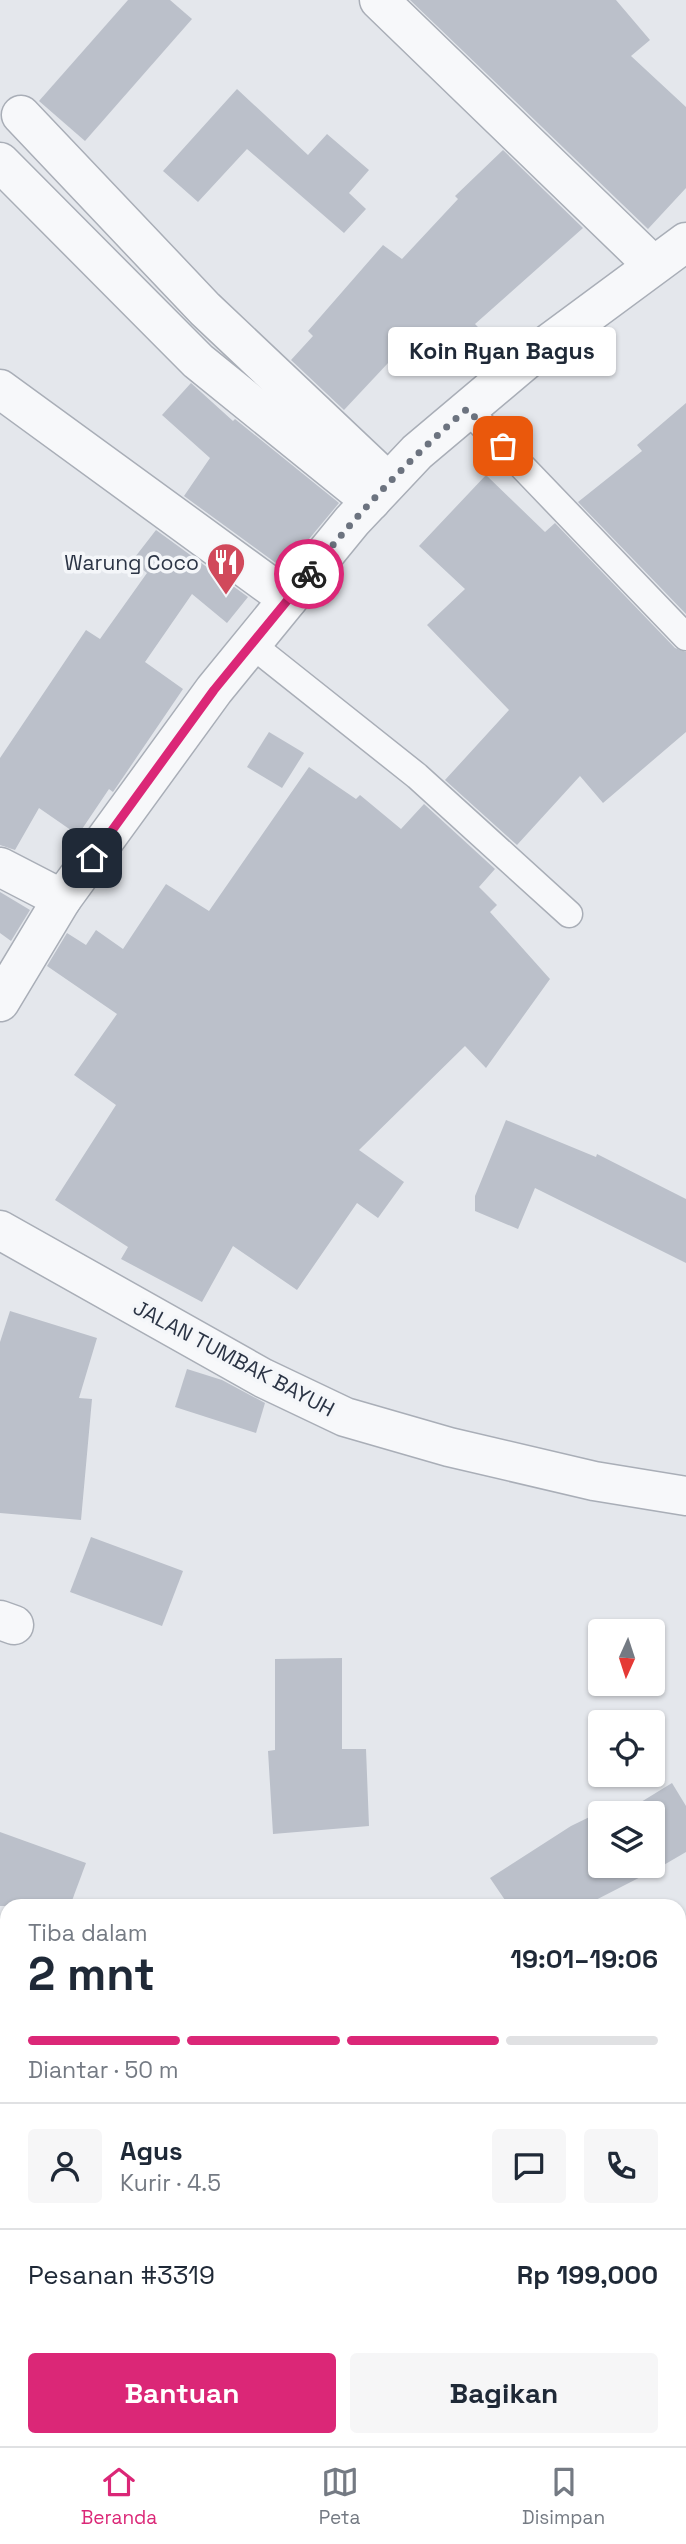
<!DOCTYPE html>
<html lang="id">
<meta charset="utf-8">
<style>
body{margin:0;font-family:"Space Grotesk",sans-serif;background:#f6f6f7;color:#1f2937;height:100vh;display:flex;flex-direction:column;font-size:26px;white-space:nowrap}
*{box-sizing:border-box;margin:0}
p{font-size:23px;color:#747a83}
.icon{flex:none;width:38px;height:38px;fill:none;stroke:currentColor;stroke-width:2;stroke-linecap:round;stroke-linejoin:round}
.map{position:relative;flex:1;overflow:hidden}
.side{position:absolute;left:0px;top:1899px;width:686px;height:548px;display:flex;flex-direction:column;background:#fff;border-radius:21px 21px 0 0;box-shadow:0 2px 5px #0004}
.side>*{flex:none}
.needle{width:46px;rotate:183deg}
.fabs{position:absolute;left:588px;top:1619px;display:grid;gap:14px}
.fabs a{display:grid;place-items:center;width:77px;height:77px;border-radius:7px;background:#fff;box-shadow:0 2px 5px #0004;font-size:35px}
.pin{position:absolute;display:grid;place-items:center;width:60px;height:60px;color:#fff;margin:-30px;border-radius:14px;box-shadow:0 4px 10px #0006}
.courier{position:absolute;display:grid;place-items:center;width:70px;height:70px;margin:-35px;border:5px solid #db2777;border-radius:50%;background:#fff;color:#222;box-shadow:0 2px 9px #0007}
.bubble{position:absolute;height:49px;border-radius:7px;background:#fff;box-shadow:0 2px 5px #0004;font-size:23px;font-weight:700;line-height:49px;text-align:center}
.head em{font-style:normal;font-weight:700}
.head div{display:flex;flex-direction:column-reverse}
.head{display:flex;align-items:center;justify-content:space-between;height:119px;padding:0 28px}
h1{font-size:46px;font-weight:700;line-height:52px}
.bar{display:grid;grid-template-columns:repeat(4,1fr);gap:10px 7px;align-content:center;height:84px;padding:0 28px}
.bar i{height:9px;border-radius:5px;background:#e0e1e3}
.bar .active{background:#db2777}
.bar p{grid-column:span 4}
.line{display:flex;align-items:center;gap:18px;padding:0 28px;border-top:2px solid #e0e1e3}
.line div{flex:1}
.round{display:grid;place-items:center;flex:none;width:74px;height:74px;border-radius:7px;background:#f6f6f7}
.button{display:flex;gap:14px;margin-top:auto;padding:14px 28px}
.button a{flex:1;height:80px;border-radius:7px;background:#db2777;color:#fff;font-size:28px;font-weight:700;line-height:80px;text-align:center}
.button a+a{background:#f6f6f7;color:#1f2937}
.dock{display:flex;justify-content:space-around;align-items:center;height:98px;border-top:2px solid #e0e1e3;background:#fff;font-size:19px;color:#747a83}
.dock a{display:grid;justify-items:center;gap:4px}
.dock .active{color:#db2777}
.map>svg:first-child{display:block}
</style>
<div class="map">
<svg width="686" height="2446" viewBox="0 0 686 2446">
<rect width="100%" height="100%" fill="#e4e7ec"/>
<g fill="#bbc0ca">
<polygon points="128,0 170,0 192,19 85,141 39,101"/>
<polygon points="410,0 616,0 650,40 631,56 686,107 686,188 648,229"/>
<polygon points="237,89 308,155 327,134 369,170 349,193 366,209 344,233 247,149 198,202 163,171"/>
<polygon points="503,150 583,228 475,324 490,339 461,369 419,330 344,410 291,360 313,336 308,331 383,245 402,259 458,199 455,196"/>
<polygon points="191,383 233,421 235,419 339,503 284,569 184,496 210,458 162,415"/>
<polygon points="686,403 686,614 578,502 642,451 637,445"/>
<polygon points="486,475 545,532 555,523 675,648 686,652 686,732 603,803 580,776 517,845 445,780 509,710 427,625 465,589 419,546"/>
<polygon points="156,530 248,597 227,623 192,594 145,662 183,689 126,773 113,792 109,789 78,835 39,808 15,850 0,845 0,758 86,630 100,639 147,573 132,561"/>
<polygon points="269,732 304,753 282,788 247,767"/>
<polygon points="309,767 356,799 360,795 401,829 424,804 495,869 479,887 497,905 490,912 550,979 486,1068 465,1046 359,1150 404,1182 378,1218 357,1203 297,1290 233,1246 202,1302 121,1259 128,1247 55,1200 116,1105 74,1075 117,1014 47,966 67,933 86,945 96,930 123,949 166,884 209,911"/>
<polygon points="0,892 30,910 11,941 0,933"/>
<polygon points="506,1120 596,1157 597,1154 686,1199 686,1263 535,1188 518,1229 475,1211 475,1196"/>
<polygon points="10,1311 97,1338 79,1398 92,1399 81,1520 0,1513 0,1342"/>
<polygon points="187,1369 222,1380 265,1403 256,1433 175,1407"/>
<polygon points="91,1537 183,1571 162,1626 70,1592"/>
<polygon points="342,1658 342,1749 366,1749 369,1826 273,1834 268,1751 275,1750 275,1659"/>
<polygon points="672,1783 686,1806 686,1852 662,1866 584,1906 509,1906 490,1878 571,1826 610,1807 613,1813 600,1813 600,1866 653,1866 653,1813 623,1813"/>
<polygon points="0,1832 86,1863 70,1906 0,1906"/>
</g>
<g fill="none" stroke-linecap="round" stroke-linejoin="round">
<g stroke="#a9aeb7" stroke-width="29">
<g id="service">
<polyline points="467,409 686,637"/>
<polyline points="251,644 417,776 569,914"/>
</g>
</g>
<g stroke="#a9aeb7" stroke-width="41">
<g id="minor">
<polyline points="379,0 653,265"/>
<polyline points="21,115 205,309 388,482"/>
<polyline points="0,162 198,361 371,501"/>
<polyline points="0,389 288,599"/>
<polyline points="0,867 62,899"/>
<polyline points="0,1620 14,1625"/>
<polyline points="0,2242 7,2242"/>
<polyline points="448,2440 450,2446"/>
<polyline points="489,2440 502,2446"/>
</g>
</g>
<g stroke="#a9aeb7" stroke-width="41">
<g id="tertiary">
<polyline points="0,1002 62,899 214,690 352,521 417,452 525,361 686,242"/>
<polyline points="0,1230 263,1378 345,1417 449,1447 594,1481 686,1496"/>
</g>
</g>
<use href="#service" stroke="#f7f8fa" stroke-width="26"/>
<use href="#minor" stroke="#f7f8fa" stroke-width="38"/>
<use href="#tertiary" stroke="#f7f8fa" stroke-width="38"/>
</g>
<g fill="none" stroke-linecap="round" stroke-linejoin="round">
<path stroke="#6c737f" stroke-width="7" stroke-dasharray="0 12.6" d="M309,574C358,513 408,460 467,409L503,446"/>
<polyline stroke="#db2777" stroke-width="9" points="92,858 214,690 309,574"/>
</g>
<defs>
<g id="restaurant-pin" transform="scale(2.0125)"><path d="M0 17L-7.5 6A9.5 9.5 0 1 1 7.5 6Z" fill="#d1495b" stroke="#f4f6f9"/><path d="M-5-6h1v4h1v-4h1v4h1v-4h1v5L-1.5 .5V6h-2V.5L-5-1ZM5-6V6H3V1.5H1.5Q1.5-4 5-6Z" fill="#fff"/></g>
</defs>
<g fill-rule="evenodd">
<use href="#restaurant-pin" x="226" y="562"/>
</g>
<g text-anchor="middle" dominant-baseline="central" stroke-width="7" stroke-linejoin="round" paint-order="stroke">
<g font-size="21" fill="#2b3445" stroke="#f4f6f9" text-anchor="end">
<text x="199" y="562">Warung Coco</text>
</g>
<g font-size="21" fill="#2b3445" stroke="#f4f6f9">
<text transform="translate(234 1358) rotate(28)">JALAN TUMBAK BAYUH</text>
</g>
</g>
</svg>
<div class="fabs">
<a><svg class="needle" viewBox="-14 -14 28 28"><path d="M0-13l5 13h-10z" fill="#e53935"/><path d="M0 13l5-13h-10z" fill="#747a83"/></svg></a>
<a><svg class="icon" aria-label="locate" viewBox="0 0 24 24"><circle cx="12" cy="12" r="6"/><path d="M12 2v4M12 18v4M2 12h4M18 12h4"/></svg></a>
<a><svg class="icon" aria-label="layers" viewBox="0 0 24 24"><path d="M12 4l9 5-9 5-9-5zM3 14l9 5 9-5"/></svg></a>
</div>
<div class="pin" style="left:503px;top:446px;background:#ea580c"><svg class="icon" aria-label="bag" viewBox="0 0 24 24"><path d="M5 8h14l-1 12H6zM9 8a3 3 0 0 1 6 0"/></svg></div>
<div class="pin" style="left:92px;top:858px;background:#1f2937"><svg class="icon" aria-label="home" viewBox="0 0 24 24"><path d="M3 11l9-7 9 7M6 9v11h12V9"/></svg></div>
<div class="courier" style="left:309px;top:574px"><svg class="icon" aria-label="bike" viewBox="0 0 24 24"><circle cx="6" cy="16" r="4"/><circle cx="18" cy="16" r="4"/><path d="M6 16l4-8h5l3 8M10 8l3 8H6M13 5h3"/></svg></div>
<div class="bubble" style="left:388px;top:327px;width:228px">Koin Ryan Bagus</div>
<section class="side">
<div class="head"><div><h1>2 mnt</h1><p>Tiba dalam</p></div><em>19:01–19:06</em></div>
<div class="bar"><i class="active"></i><i class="active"></i><i class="active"></i><i></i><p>Diantar · 50 m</p></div>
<div class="line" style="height:126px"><a class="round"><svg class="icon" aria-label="person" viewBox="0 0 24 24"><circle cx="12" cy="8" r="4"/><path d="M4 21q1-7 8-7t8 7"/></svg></a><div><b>Agus</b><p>Kurir · 4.5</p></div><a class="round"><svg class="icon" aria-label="chat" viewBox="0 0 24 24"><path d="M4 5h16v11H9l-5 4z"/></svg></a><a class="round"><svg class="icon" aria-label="phone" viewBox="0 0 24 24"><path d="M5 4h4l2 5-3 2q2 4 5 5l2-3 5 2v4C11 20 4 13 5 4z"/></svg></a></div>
<div class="line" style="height:91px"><div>Pesanan #3319</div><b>Rp 199,000</b></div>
<div class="button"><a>Bantuan</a><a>Bagikan</a></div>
</section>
</div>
<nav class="dock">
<a class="active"><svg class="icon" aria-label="home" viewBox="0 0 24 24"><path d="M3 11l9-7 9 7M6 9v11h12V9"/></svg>Beranda</a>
<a><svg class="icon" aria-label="map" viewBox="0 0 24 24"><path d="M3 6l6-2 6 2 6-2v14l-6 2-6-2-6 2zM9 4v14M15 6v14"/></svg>Peta</a>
<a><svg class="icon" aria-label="saved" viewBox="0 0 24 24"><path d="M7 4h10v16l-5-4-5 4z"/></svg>Disimpan</a>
</nav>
